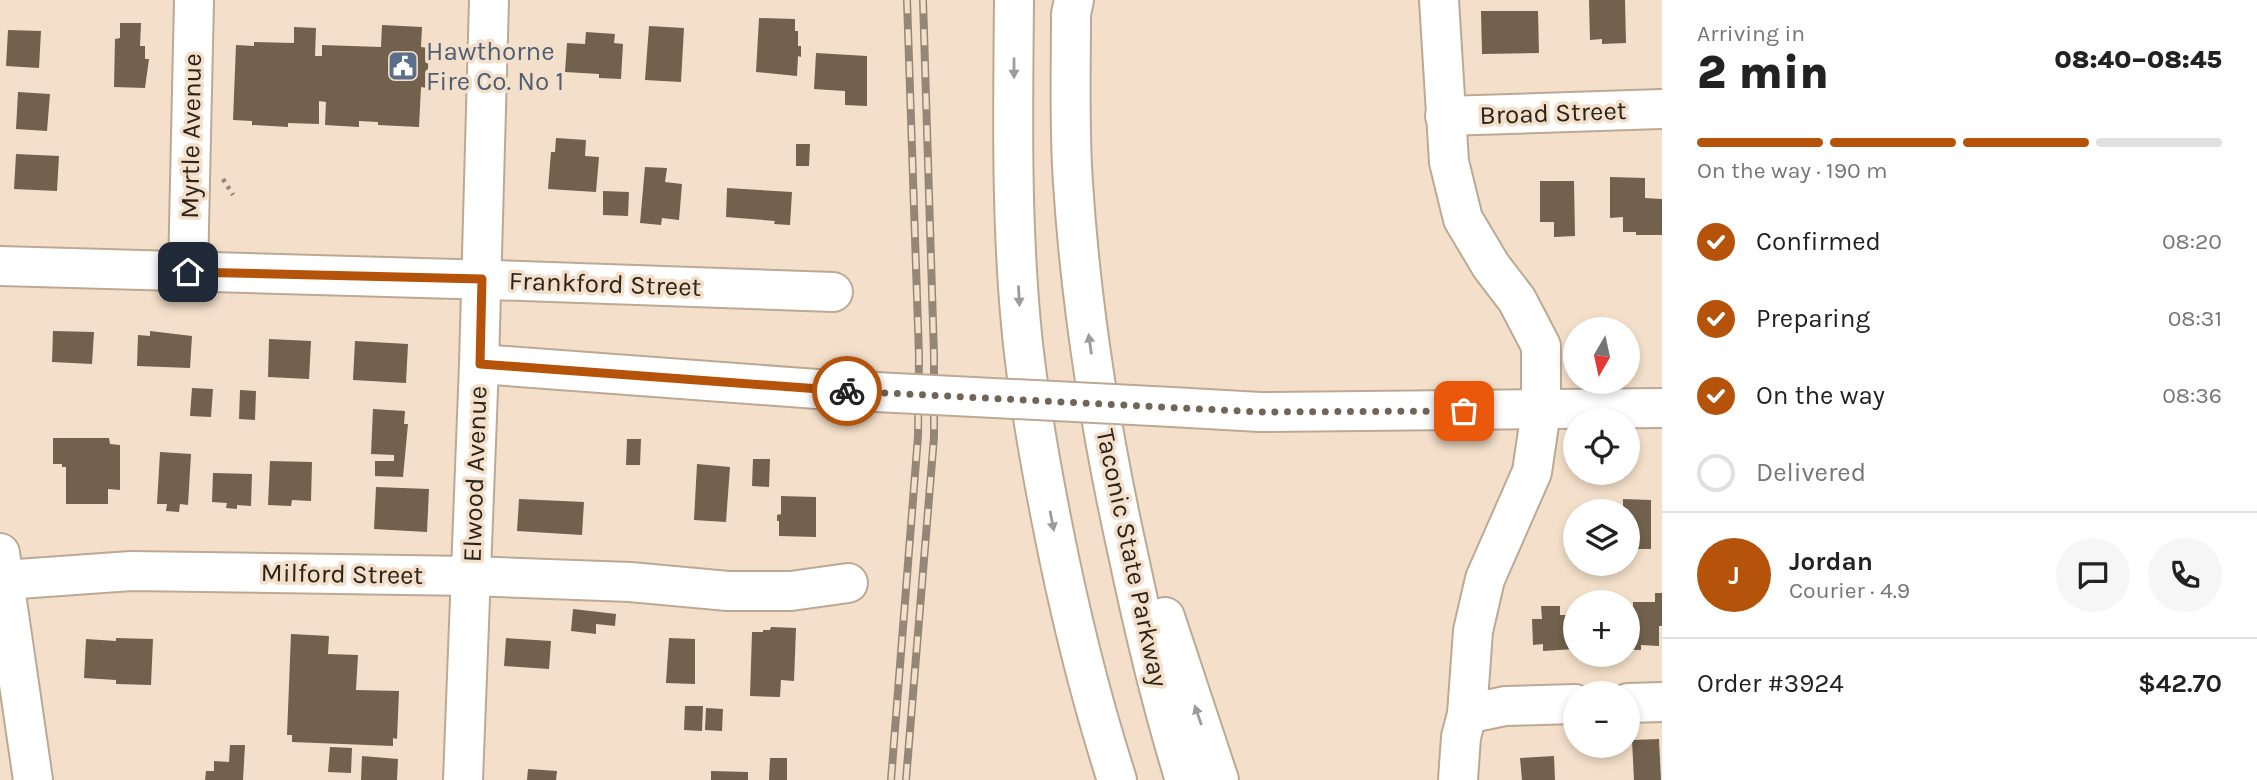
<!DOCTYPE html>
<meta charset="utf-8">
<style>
body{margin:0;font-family:Karla,sans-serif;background:#f6f6f6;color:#222;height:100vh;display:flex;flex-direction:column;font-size:26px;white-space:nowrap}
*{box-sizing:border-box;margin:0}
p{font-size:23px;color:#767676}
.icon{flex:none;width:38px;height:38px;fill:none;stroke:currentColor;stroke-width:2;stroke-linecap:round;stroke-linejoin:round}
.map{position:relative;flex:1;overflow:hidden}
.sheet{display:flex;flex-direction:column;background:#fff;width:595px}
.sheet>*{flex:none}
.needle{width:46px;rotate:189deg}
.fabs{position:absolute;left:1563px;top:317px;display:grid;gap:14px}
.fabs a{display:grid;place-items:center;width:77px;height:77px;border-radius:50%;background:#fff;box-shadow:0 4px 10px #0003;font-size:35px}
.pin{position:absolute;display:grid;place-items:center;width:60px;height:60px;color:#fff;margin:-30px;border-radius:14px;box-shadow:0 4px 10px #0006}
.courier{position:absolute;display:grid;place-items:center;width:70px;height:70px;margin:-35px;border:5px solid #b45309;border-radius:50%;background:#fff;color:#222;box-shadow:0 2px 9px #0007}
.summary em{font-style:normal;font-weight:800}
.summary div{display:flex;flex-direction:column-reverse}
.summary{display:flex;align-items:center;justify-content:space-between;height:119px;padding:0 35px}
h1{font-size:46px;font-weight:800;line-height:52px}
.bar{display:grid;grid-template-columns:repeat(4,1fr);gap:10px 7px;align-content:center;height:84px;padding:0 35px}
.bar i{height:9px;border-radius:5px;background:#e0e0e0}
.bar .current{background:#b45309}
.bar p{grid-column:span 4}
.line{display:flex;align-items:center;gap:18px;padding:0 35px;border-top:2px solid #e0e0e0}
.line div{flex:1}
.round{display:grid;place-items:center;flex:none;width:74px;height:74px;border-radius:37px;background:#f6f6f6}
ol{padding:0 35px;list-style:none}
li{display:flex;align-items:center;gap:21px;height:77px}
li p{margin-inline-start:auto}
li .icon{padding:7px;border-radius:50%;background:#b45309;color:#fff;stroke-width:4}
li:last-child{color:#767676}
li i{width:38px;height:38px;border:4px solid #e0e0e0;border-radius:50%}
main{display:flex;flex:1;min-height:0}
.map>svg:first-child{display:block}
</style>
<main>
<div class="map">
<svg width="1662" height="780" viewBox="0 0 1662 780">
<rect width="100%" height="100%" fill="#f4e0ca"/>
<g fill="#71614d">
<polygon points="1589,0 1625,0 1626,43 1602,44 1602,39 1590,40"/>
<polygon points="1481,11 1538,11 1539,53 1482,54"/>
<polygon points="759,18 795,19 795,31 798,31 798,46 801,46 801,57 798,56 797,76 756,72"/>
<polygon points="120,23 141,23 140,46 145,46 145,59 149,59 145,88 114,87 115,39 120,38"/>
<polygon points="382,25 422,27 421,47 429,48 427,88 421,87 419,127 378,125 378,122 359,121 359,127 325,125 326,102 319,101 319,124 288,123 288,127 252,125 252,121 233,120 236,45 254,46 254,42 294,43 294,27 316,28 315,56 322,56 322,45 381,47"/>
<polygon points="649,26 684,28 681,82 645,80"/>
<polygon points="8,30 41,31 39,68 6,66"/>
<polygon points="586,32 615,34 614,43 623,44 621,79 599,78 599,74 565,72 567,43 585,44"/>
<polygon points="816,53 867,56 867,106 845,105 845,91 814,89"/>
<polygon points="18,92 50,94 47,131 16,129"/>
<polygon points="556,138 586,140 585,156 599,157 596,192 548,189 551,152 555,152"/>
<polygon points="796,144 810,144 809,166 796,166"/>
<polygon points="16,154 59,156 57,191 14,189"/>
<polygon points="645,167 667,168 665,182 682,184 679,220 662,218 661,225 640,223"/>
<polygon points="1610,177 1645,178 1645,198 1662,199 1662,235 1636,235 1636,232 1623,232 1623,217 1610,218"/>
<polygon points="1540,181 1574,181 1575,236 1554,237 1554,222 1540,222"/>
<polygon points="727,188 792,192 790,225 774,224 775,221 726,217"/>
<polygon points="603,191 629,192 628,216 603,215"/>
<polygon points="53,331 94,332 92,364 52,362"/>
<polygon points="150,331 192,336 190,368 137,366 138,335 150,336"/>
<polygon points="269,339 311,341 309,379 268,377"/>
<polygon points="355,341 408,344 406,383 353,380"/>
<polygon points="192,388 213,389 211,417 190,416"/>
<polygon points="240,390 256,391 255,420 239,419"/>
<polygon points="373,409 405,411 404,424 408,424 403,477 375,476 375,461 394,461 394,455 371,454"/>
<polygon points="53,438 109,438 110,444 120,445 120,490 108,489 108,504 66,504 66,467 62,467 62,464 53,464"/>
<polygon points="627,439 641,439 640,465 626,465"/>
<polygon points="160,452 191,454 188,505 180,504 179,512 166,511 167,504 157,504"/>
<polygon points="753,459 770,459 769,487 752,486"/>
<polygon points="270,461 312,462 311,501 292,500 291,506 268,505"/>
<polygon points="697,464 730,467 726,522 694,520"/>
<polygon points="213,473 252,474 251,506 237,505 237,509 226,508 227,503 212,502"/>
<polygon points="376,487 429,489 427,532 374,529"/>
<polygon points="781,496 816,497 816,537 779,536 779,521 777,521 777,515 781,514"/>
<polygon points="519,499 584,502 582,535 517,531"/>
<polygon points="1623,499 1651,500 1651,549 1628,549 1628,511 1623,511"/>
<polygon points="1655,593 1662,593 1662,626 1659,626 1659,646 1641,645 1641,650 1629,650 1628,614 1633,614 1633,602 1655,602"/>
<polygon points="1541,606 1560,606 1560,615 1575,615 1575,649 1543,651 1543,644 1533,645 1532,619 1542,619"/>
<polygon points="573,609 616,614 615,626 596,624 596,634 571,631"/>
<polygon points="771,627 796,628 794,681 781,680 780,697 750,696 752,632 763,632 763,630 770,630"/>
<polygon points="291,634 329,636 328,654 358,655 356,690 399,691 397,739 393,738 393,746 292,742 292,735 287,735"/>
<polygon points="116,638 153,639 151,685 116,684 116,680 84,678 86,639 116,641"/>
<polygon points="506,638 551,641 549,669 504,666"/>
<polygon points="669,638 695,639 695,684 666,683"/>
<polygon points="685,706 703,706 702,731 684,730"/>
<polygon points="706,708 723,709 722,731 705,730"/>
<polygon points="1659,739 1661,780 1634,780 1632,740"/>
<polygon points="230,745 245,745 243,780 205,780 206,771 214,771 214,761 229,762"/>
<polygon points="330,747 352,748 351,773 328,772"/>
<polygon points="362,756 398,759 397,780 361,780"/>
<polygon points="1554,756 1555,780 1522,780 1520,758"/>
<polygon points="770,758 787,758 787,780 769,780"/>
<polygon points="528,769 557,771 556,780 527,780"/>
<polygon points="711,771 748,772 748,780 711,780"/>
</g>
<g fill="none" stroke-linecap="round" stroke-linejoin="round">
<g stroke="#bba994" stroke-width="42">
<g id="minor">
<polyline points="1439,0 1449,162 1463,219 1491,266 1517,300 1541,346 1541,411 1532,472 1485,579 1473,631 1467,714 1461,737 1458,780"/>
<polyline points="1445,116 1662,109"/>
<polyline points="0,266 492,280 833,292"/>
<polyline points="188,272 194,0"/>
<polyline points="479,364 817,389"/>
<polyline points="1172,407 1260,412 1662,408"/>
<polyline points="0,553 33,780"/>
<polyline points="4,580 131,571 471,576 630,582 728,591 791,591 848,583"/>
<polyline points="1628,703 1662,702"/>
<polyline points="1467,714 1505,706 1575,704"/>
<polyline points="463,780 479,364 489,0"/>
</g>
</g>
<g stroke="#bba994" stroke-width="42">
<g id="highway">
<path d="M1014,0C1013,107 1011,217 1021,324C1027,391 1039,457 1052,523C1069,610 1090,696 1117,780"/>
<path d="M1074,0L1071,14C1071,70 1069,127 1073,183C1081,308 1101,432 1128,554C1144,630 1162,706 1185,780"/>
<polyline points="1165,617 1219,780"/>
</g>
</g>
<polyline stroke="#968878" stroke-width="4.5" stroke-dasharray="3.5 5" stroke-linecap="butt" points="223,179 233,195"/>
<use href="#minor" stroke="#fff" stroke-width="38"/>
<use href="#highway" stroke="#fff" stroke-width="38"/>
<g stroke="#958777" stroke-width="8">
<g id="rail">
<polyline points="891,780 918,436 919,356 907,0"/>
<polyline points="906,780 934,437 934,356 923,0"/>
</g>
</g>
<use href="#rail" stroke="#f4e0ca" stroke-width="5" stroke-dasharray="16" stroke-linecap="butt"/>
<g stroke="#bba994" stroke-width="42" stroke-linecap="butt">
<polyline id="minor-bridge" points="817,389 1172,407"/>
</g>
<use href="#minor-bridge" stroke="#fff" stroke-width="38"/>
</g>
<defs><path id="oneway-solid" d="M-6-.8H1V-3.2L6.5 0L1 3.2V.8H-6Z" transform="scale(1.75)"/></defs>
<g fill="#9f9c98">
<use href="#oneway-solid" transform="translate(1014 68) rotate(90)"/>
<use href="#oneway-solid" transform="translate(1019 296) rotate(87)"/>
<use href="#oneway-solid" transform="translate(1090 344) rotate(-98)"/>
<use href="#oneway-solid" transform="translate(1052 521) rotate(79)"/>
<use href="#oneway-solid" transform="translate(1198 715) rotate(-109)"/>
</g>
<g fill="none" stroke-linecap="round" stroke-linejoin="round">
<polyline stroke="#716558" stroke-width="7" stroke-dasharray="0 12.6" points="847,391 1260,412 1464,411"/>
<polyline stroke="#b45309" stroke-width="9" points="188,272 482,279 480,364 847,391"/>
</g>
<defs>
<g id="civic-square" transform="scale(1.575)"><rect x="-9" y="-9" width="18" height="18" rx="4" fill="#5c6f8a" stroke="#f4e0ca"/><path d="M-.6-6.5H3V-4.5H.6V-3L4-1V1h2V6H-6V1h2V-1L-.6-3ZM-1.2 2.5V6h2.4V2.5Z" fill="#fff"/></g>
</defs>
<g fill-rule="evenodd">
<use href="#civic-square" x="403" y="66"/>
</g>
<g text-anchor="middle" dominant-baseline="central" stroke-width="7" stroke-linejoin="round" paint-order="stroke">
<g font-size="26" fill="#4e5e75" stroke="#f4e0ca" text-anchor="start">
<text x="426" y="51">Hawthorne<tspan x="426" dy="30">Fire Co. No 1</tspan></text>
</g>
<g font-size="26" fill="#2a231a" stroke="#f4e0ca">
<text transform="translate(1553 113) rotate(-2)">Broad Street</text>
<text transform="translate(191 136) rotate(-89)">Myrtle Avenue</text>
<text transform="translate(605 284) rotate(2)">Frankford Street</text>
<text transform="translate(475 474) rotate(-88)">Elwood Avenue</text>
<text transform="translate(1132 558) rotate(78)">Taconic State Parkway</text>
<text transform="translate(342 574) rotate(1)">Milford Street</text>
</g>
</g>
</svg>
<div class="fabs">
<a><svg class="needle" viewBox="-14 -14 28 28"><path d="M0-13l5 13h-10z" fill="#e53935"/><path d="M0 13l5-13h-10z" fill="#767676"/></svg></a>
<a><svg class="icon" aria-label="locate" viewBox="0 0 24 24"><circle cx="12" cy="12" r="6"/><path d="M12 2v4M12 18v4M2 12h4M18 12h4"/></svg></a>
<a><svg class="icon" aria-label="layers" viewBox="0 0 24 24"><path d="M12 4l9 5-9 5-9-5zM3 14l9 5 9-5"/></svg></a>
<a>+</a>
<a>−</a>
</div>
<div class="pin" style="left:1464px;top:411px;background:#ea580c"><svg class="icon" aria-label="bag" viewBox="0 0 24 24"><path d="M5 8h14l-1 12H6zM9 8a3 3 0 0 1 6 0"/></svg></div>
<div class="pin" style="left:188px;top:272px;background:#1f2937"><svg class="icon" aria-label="home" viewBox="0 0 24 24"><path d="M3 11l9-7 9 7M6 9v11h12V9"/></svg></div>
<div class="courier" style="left:847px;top:391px"><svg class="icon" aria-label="bike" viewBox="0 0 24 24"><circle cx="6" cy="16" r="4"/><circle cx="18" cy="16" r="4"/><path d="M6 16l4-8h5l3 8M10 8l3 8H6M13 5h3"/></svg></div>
</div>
<section class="sheet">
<div class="summary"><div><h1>2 min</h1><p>Arriving in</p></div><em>08:40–08:45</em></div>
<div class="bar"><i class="current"></i><i class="current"></i><i class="current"></i><i></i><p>On the way · 190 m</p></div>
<ol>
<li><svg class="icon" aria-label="check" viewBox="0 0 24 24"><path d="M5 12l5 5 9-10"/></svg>Confirmed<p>08:20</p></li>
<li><svg class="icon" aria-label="check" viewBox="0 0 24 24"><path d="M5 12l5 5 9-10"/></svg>Preparing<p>08:31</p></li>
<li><svg class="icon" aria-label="check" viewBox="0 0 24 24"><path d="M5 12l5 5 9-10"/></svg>On the way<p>08:36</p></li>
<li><i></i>Delivered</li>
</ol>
<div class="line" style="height:126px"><b class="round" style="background:#b45309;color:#fff">J</b><div><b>Jordan</b><p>Courier · 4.9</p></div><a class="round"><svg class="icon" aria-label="chat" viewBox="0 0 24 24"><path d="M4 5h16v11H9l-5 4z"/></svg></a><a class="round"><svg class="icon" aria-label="phone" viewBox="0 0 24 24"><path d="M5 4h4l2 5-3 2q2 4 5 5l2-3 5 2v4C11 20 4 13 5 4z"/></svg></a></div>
<div class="line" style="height:91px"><div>Order #3924</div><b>$42.70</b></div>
</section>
</main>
